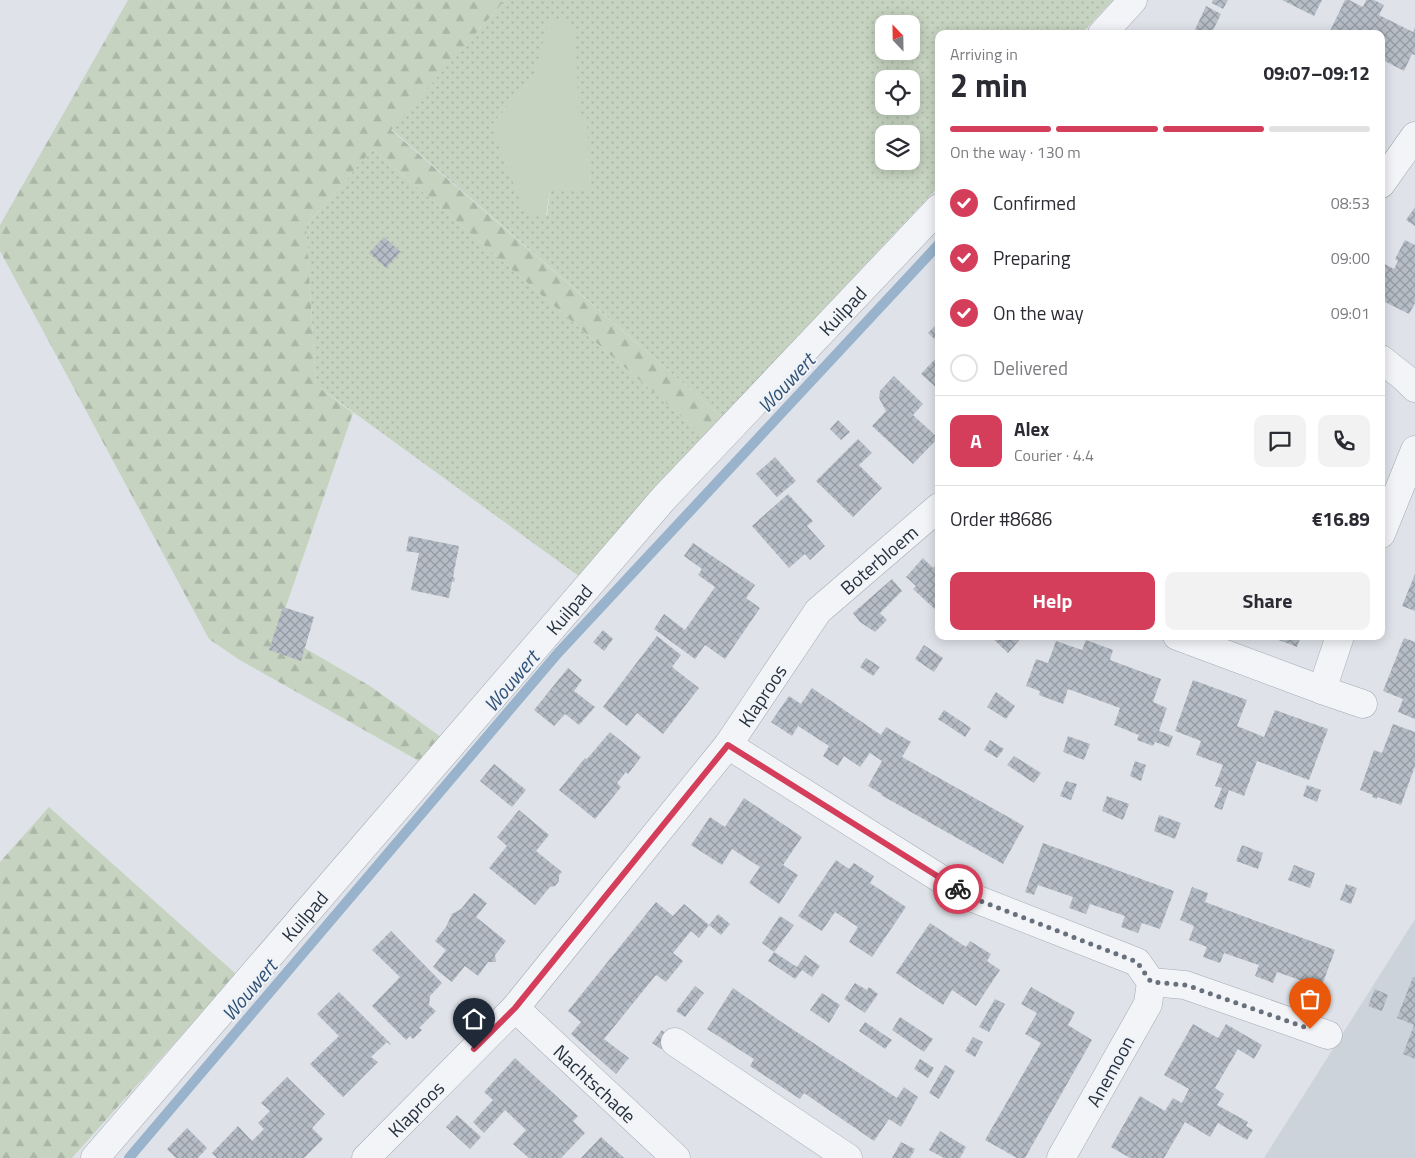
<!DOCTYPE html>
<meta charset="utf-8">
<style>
body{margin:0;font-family:"Titillium Web",sans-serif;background:#f2f2f3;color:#2b2b33;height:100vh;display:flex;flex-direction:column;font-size:19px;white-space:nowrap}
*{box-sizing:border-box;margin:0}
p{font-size:16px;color:#7c7c81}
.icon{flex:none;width:28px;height:28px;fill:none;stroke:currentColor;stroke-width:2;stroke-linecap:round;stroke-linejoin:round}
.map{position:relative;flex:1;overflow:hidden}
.sheet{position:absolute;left:935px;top:30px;width:450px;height:610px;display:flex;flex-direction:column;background:#fff;border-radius:10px;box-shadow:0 2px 12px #0003}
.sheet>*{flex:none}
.needle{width:32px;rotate:338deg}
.buttons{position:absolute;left:875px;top:15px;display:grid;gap:10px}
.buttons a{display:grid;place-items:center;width:45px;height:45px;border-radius:10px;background:#fff;box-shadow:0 2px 12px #0003;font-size:25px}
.pin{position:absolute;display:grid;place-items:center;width:42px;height:42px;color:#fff;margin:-51px -21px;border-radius:50% 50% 50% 0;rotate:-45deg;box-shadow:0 0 5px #0007}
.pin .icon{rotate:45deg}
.courier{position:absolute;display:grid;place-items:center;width:50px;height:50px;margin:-25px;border:4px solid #d43e5b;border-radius:50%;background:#fff;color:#222;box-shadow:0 1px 6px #0007}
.headline em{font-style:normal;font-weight:700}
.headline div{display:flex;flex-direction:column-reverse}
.headline{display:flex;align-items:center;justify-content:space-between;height:85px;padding:0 15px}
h1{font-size:32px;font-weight:700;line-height:38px}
.bar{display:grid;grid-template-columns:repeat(4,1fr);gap:8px 5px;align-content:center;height:60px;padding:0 15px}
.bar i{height:6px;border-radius:4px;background:#e1e1e2}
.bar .current{background:#d43e5b}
.bar p{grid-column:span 4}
.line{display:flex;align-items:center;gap:12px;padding:0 15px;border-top:1px solid #e1e1e2}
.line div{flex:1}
.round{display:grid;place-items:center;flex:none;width:52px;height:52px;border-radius:10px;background:#f2f2f3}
ol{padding:0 15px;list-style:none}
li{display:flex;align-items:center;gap:15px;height:55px}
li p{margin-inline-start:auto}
li .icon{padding:5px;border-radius:50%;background:#d43e5b;color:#fff;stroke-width:4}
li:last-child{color:#7c7c81}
li i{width:28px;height:28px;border:2px solid #e1e1e2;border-radius:50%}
.button{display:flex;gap:10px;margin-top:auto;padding:10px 15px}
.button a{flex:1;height:58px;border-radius:10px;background:#d43e5b;color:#fff;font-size:20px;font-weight:700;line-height:58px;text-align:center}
.button a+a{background:#f2f2f3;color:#2b2b33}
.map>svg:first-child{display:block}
</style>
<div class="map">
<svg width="1415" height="1158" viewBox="0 0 1415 1158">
<defs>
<pattern id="grass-dots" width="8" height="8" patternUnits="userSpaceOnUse" patternTransform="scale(1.25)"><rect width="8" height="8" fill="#c6d3c0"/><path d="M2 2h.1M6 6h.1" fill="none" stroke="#aab6a6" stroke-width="1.8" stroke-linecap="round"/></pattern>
<pattern id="forest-firs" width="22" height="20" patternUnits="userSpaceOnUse" patternTransform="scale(1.25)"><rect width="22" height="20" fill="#c6d3c0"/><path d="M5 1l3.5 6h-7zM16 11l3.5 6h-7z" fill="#aab6a6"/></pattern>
<pattern id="building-cross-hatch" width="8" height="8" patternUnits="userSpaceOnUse" patternTransform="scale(1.25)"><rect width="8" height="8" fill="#b6bdc6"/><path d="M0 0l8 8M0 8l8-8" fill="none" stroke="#949aa2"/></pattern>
</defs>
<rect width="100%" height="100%" fill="#dfe3e9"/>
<polygon fill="#cdd3db" points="1415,919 1415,1158 1264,1158"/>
<g fill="url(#grass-dots)" fill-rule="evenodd">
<path d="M505,0H1113L1081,34H939V186L722,417L391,129ZM884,24H911V51H884ZM533,78L579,117H586L590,190H550L547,216L491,126ZM884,79H911V106H884ZM884,134H911V161H884Z"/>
<polygon points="373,149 704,436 580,577 316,385 306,225"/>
</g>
<g fill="url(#forest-firs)">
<polygon points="128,0 505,0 391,130 722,417 704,436 373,149 306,225 316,385 353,413 277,632 370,686 441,737 419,761 238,659 209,639 0,251 0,225"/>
<polygon points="49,807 236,974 72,1158 0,1158 0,862"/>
</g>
<polygon fill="#c6d3c0" points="550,16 575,27 579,116 587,117 590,190 550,190 546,216 525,214 491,126 533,78"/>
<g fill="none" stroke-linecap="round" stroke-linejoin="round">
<polyline stroke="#98b3cb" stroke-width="10" points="129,1158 558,653 939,244"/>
</g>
<g fill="url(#building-cross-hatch)">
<polygon points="1213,0 1228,0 1223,9 1212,3"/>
<polygon points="1282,0 1322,0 1314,16"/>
<polygon points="1345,0 1349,0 1363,7 1366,0 1374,0 1384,5 1379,15 1413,32 1415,27 1415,55 1412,54 1404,71 1381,59 1381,34 1329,33"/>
<polygon points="1206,6 1221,14 1211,34 1193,34"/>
<polygon points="1415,207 1415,226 1406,220"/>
<polygon points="384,237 401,252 386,268 369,253"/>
<polygon points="1405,240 1415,245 1415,303 1409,314 1381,300 1381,262 1394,269 1398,261 1395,259"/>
<polygon points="939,322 939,343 928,333"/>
<polygon points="939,355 939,390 921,374"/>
<polygon points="894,376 923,404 913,415 938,438 913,464 872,426 886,411 879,398 880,391"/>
<polygon points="838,420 850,432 841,440 830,429"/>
<polygon points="858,439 872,453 859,465 882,488 853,517 816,481"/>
<polygon points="775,457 796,481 777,497 756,474"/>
<polygon points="788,494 813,521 807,526 825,546 810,560 805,554 789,568 752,526"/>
<polygon points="409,536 459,546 453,577 455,578 454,582 452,581 449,598 411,590 419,553 406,551"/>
<polygon points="693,543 755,585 746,598 760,608 725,659 705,645 695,659 654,629 664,614 685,630 715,587 698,575 702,569 684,556"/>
<polygon points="923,558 933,568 939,562 939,613 913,589 916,586 906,577"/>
<polygon points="1415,574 1415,611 1402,606"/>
<polygon points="892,579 902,591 880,613 887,620 875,632 860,622 853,613"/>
<polygon points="283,607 314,617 301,661 269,650"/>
<polygon points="603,630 613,639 604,651 593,642"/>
<polygon points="657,636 681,655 672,667 699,688 663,734 637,713 627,726 603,707"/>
<polygon points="990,636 1023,636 1008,653"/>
<polygon points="1268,636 1301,636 1297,647"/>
<polygon points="1404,638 1415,642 1415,719 1398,712 1403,699 1383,691"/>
<polygon points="1086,640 1113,650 1110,660 1161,679 1153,702 1167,708 1159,731 1173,736 1169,747 1155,742 1153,746 1137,740 1139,735 1114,725 1120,708 1068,689 1063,704 1039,695 1040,691 1026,686 1036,659 1048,663 1056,641 1082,650"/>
<polygon points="924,645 943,658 934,672 915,659"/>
<polygon points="866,658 880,667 873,676 860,667"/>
<polygon points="568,668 582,680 574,691 595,707 579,725 565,714 554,726 534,710"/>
<polygon points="1193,680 1247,700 1237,726 1264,737 1275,710 1328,729 1309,780 1257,761 1244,796 1229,790 1222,810 1214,807 1222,788 1215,786 1223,765 1196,755 1201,741 1175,731"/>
<polygon points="812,688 881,735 886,727 911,742 902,757 1024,826 1003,864 881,795 882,794 868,786 882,761 870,753 860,767 844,756 838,766 823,756 829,746 798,726 792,736 771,722 789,696 801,704"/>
<polygon points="996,692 1015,706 1006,719 987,707"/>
<polygon points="944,710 971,728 965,737 938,719"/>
<polygon points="1393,724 1415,732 1415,766 1401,805 1377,797 1377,799 1372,797 1373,795 1360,790 1374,750 1382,753"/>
<polygon points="610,732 641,757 628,774 626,772 617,783 621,787 595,819 559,790 585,758 587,759"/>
<polygon points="1068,736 1090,744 1084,760 1063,752"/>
<polygon points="990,740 1004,749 997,758 984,750"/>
<polygon points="1014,756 1041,773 1034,783 1007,765"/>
<polygon points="1135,761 1146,765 1141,781 1130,776"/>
<polygon points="494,764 526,790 512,807 480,781"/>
<polygon points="1066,781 1077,784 1071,800 1060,796"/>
<polygon points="1307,785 1321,790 1317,802 1303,796"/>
<polygon points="1107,796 1129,804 1123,820 1102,811"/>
<polygon points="744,798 802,837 783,865 798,875 779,904 749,883 760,867 732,849 722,865 691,845 710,817 725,827"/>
<polygon points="519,810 549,835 536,851 562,872 559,875 559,881 555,886 550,887 535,905 489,868 507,846 497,837"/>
<polygon points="1159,815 1181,823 1175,839 1154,831"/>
<polygon points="1043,843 1174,891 1160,929 1142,923 1138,933 1121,927 1125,916 1090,904 1086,914 1069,908 1073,897 1038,885 1034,895 1025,892"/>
<polygon points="1242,845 1263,853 1258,869 1236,861"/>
<polygon points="836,860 849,869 854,863 874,876 870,883 906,907 872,957 849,942 858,927 835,912 822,931 798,916"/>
<polygon points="1294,865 1315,873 1310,888 1288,880"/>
<polygon points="1346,884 1357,888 1351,904 1340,900"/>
<polygon points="1192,887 1208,893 1205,902 1335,950 1317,999 1307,995 1311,984 1277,972 1273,983 1255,976 1259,965 1241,959 1224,953 1220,963 1203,957 1207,947 1189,940 1194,926 1180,920"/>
<polygon points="474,893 487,903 476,917 506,941 495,955 496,962 488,962 478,976 465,966 452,982 433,967 446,950 435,941 446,927 452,914 461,909"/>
<polygon points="656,902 673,916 684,904 709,925 699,938 691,931 673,953 683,961 666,982 656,975 604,1039 629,1058 616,1074 571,1034 581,1022 568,1011"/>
<polygon points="718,914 730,924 721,935 709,925"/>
<polygon points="780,916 794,925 774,952 762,943"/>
<polygon points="930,923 966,947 970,941 991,954 987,961 1000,970 976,1006 952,990 943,1005 896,973"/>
<polygon points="391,931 442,983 430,996 429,1005 436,1011 419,1028 422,1030 413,1039 410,1036 406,1040 372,1006 400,977 372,950"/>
<polygon points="774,952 797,967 805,955 820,966 812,977 802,970 795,979 768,961"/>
<polygon points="1413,977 1415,977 1415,1059 1403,1054 1414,1025 1397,1018"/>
<polygon points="855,983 867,990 869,987 878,994 865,1013 844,999"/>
<polygon points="695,986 704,993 685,1017 676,1011"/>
<polygon points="1031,987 1075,1012 1068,1025 1092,1040 1025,1158 1017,1158 985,1140 1041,1043 1025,1034 1037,1013 1021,1004"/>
<polygon points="733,988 780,1021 897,1098 904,1087 918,1097 901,1127 889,1119 874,1141 804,1093 800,1099 750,1066 754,1059 707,1029"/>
<polygon points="1375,989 1388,995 1382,1011 1368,1006"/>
<polygon points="339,992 391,1044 390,1045 387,1042 371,1057 378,1062 343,1097 310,1064 339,1036 317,1014"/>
<polygon points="822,993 840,1005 829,1023 810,1010"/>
<polygon points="995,999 1005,1004 989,1032 979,1027"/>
<polygon points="900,1017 933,1039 924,1052 892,1030"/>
<polygon points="865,1022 892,1040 885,1049 859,1031"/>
<polygon points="1193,1024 1218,1038 1226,1024 1262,1045 1254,1059 1238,1049 1215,1088 1224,1094 1217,1105 1248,1122 1246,1126 1253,1130 1247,1140 1218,1123 1210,1137 1185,1122 1164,1158 1130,1158 1111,1147 1140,1096 1165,1111 1173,1098 1182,1103 1189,1089 1164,1075"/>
<polygon points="662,1030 670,1037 661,1049 652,1043"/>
<polygon points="973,1037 983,1042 975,1057 965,1051"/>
<polygon points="515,1058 578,1116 573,1121 585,1133 561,1158 529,1158 513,1144 526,1130 505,1110 484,1133 473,1122 493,1100 484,1092"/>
<polygon points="920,1059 934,1068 928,1078 914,1069"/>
<polygon points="945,1065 955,1071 939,1099 929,1093"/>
<polygon points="287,1077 325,1114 312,1128 323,1139 304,1158 217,1158 212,1153 238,1126 252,1141 264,1129 258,1123 270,1111 261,1103"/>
<polygon points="457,1115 481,1137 470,1149 446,1127"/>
<polygon points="187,1128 207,1148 198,1158 176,1158 167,1149"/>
<polygon points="940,1131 966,1147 960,1158 944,1158 929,1150"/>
<polygon points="601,1137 622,1156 624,1158 581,1158"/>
<polygon points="901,1142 915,1149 910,1158 892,1158"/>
</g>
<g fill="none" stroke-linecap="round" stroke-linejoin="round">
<g stroke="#a4aab3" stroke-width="29">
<g id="minor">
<polyline points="1102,34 1133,0"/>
<polyline points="1381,184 1415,136"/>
<polyline points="1381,359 1405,378 1415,388"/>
<polyline points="1381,534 1415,450"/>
<polyline points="1177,636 1322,690 1340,636"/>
<polyline points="1322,690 1363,704"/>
<polyline points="728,745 968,896 1137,962 1151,982 1148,1004 1061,1158"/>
<polyline points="1151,982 1185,985 1328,1035"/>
<path id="s1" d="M515,1008L676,1158"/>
<polyline points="675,1042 848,1158"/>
<path id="s2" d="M95,1158L664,498L939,208"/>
<path id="s3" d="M366,1158L515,1008L728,745L818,611L939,507"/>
</g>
</g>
<use href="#minor" stroke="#f2f4f7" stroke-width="28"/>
</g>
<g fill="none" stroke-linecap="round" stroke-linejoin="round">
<polyline stroke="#67707c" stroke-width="5" stroke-dasharray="0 9" points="958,889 968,896 1137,962 1151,982 1186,985 1310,1029"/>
<polyline stroke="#d43e5b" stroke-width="6" points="474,1049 515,1008 728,745 958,889"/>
</g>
<g text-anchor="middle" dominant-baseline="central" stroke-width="4" stroke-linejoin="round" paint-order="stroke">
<g font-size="19" fill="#273241" stroke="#eff2f6">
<text stroke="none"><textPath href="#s2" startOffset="1130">Kuilpad</textPath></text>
<text stroke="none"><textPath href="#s3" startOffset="791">Boterbloem</textPath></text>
<text stroke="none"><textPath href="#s2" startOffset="725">Kuilpad</textPath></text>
<text stroke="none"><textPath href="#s3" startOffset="610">Klaproos</textPath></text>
<text stroke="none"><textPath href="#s2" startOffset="320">Kuilpad</textPath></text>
<text transform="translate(1110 1071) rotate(-61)">Anemoon</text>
<text stroke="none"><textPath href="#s1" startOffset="110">Nachtschade</textPath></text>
<text stroke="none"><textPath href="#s3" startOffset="70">Klaproos</textPath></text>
</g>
<g font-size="20" font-style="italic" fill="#305277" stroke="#eff2f6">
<text transform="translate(786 383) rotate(-47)">Wouwert</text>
<text transform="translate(511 681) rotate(-50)">Wouwert</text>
<text transform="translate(249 990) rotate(-50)">Wouwert</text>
</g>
</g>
</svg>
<div class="buttons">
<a><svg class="needle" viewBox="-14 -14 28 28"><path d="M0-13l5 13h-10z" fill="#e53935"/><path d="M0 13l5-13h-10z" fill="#7c7c81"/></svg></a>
<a><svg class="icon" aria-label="locate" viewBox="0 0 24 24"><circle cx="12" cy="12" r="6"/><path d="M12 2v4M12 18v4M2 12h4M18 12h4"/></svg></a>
<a><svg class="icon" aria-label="layers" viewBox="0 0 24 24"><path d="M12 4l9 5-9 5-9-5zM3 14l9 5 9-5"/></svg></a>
</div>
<div class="pin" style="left:1310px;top:1029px;background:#ea580c"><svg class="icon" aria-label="bag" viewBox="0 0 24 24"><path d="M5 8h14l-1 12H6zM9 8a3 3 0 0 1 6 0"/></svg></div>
<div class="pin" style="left:474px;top:1049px;background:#1f2937"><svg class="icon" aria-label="home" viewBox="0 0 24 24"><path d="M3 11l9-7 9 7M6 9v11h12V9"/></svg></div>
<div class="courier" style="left:958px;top:889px"><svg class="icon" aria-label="bike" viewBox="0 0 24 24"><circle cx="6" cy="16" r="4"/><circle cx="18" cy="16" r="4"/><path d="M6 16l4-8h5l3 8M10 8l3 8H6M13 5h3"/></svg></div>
<section class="sheet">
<div class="headline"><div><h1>2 min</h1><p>Arriving in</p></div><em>09:07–09:12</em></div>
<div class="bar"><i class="current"></i><i class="current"></i><i class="current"></i><i></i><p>On the way · 130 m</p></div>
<ol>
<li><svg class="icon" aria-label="check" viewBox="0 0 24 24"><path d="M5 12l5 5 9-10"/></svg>Confirmed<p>08:53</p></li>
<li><svg class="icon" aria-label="check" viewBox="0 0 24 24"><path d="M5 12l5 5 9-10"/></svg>Preparing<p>09:00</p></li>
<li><svg class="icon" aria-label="check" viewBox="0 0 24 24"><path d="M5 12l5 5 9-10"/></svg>On the way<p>09:01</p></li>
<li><i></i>Delivered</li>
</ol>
<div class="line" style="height:90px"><b class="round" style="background:#d43e5b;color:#fff">A</b><div><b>Alex</b><p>Courier · 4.4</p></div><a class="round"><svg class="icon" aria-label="chat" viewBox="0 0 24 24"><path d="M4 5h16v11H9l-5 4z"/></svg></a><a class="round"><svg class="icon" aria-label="phone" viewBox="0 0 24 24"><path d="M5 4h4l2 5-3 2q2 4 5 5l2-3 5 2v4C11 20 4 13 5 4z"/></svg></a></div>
<div class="line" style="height:65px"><div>Order #8686</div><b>€16.89</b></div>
<div class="button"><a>Help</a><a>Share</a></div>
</section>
</div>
